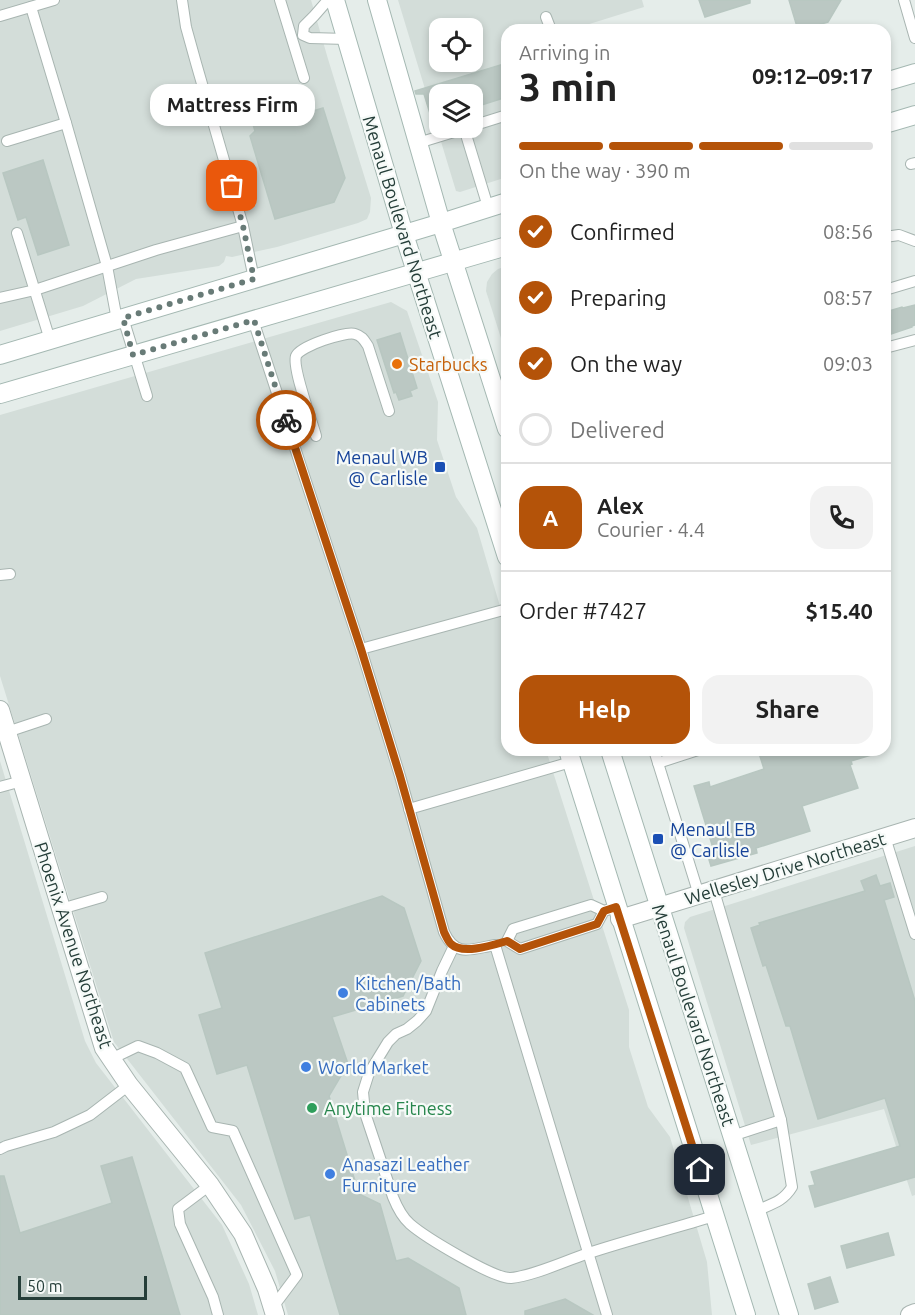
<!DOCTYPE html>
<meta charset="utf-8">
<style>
body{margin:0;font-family:Ubuntu,sans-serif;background:#f2f2f2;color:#222;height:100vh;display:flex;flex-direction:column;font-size:22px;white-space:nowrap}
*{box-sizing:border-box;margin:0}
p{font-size:20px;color:#767676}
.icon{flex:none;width:33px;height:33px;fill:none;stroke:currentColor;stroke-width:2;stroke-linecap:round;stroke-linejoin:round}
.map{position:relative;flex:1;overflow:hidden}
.side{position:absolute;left:501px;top:24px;width:390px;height:732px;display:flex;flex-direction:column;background:#fff;border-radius:18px;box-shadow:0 3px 9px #0003}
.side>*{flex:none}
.controls{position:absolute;left:429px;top:18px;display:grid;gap:12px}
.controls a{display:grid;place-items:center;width:54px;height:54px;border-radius:12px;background:#fff;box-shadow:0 3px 9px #0003;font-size:30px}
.scale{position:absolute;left:18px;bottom:15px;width:129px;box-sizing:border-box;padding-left:6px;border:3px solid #253e39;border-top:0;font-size:16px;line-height:21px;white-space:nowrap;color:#253e39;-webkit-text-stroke:4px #f6faf8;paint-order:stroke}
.pin{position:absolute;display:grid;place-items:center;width:51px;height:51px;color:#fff;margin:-26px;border-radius:12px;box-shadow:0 3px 9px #0006}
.courier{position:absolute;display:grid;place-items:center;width:60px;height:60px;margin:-30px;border:4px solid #b45309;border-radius:50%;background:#fff;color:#222;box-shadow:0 2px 8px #0007}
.bubble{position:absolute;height:42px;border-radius:18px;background:#fff;box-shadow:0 3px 9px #0003;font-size:20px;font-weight:700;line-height:42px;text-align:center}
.headline em{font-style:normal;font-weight:700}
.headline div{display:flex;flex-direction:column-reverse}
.headline{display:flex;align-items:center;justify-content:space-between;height:102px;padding:0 18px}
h1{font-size:39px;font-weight:700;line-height:45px}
.bar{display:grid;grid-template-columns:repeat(4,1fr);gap:9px 6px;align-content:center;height:72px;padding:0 18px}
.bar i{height:8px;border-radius:4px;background:#e0e0e0}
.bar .active{background:#b45309}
.bar p{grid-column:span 4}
.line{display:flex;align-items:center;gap:15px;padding:0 18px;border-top:2px solid #e0e0e0}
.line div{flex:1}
.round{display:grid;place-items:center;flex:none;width:63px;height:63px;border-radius:18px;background:#f2f2f2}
ol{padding:0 18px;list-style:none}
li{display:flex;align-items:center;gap:18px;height:66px}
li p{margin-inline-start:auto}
li .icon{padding:6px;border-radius:50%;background:#b45309;color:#fff;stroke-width:4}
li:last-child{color:#767676}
li i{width:33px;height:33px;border:3px solid #e0e0e0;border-radius:50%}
.button{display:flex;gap:12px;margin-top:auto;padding:12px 18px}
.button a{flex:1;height:69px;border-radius:18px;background:#b45309;color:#fff;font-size:24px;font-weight:700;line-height:69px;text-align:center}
.button a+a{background:#f2f2f2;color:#222}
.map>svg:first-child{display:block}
</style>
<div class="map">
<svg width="915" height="1315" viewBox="0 0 915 1315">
<rect width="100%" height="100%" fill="#e5edea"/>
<g fill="#d3ddd9" fill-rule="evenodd">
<polygon points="0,0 311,0 328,59 371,198 370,212 367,219 358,223 277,247 232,257 226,256 224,262 219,266 136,279 83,306 0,331"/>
<path d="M398,0H642L644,7L570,30H507V177L460,192L456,191ZM440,28H472V62H440ZM440,94H472V128H440Z"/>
<polygon points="507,266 507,357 486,291 487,282 492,274 498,269"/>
<polygon points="391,302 407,311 438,402 437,440 456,497 477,528 507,630 507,750 546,750 629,1010 629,1047 648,1107 670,1137 707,1262 712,1315 288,1315 275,1271 241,1205 114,1042 0,676 0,415"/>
<polygon points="0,761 85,1041 96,1063 222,1225 249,1284 258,1315 0,1315"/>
<polygon points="915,846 915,1195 912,1196 884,1109 751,1145 684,928 685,922 690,917"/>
</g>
<g fill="#bbc8c3" stroke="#b8c7c1" stroke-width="1.5">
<polygon points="699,0 750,0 750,3 705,17"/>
<polygon points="789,0 841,0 828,22 800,30 798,30"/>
<polygon points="507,63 507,97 472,108 472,94 440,94 440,129 435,130 424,94 416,94 415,91"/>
<polygon points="280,98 287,119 323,108 345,178 334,202 275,219 250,136 255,131 248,108"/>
<polygon points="43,160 69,245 38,255 26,217 18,220 3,173"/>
<polygon points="915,305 915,325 912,326 912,327 888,335 885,320 892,318 889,311 902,307 903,308"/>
<polygon points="400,333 417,388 410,391 412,396 399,400 396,392 394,393 377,340"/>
<polygon points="758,750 877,750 878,753 851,761 852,764 850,765 858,788 802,806 810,831 756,848 757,853 711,866 706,850 713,848 694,786 709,782 710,787 764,769"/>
<polygon points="876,875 880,886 890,883 894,897 884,900 915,1001 915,1177 815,1207 809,1186 815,1185 811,1172 900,1146 885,1098 818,1119 790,1026 786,1026 766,965 763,966 751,928 760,925 759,923 865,891 861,881"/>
<polygon points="382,896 404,908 421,961 403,996 332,1017 348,1064 329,1096 359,1194 380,1204 396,1261 408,1258 459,1288 466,1315 340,1315 310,1215 295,1219 247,1065 217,1074 199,1015 222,1008 205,953"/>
<polygon points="132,1157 180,1315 0,1315 0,1176 4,1176 20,1233 112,1203 101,1166"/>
<polygon points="888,1233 894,1255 847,1268 841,1246"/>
<polygon points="830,1277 838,1302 815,1309 808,1284"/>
<polygon points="565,1299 593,1315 525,1315 525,1311"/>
</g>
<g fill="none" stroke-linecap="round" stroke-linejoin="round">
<g stroke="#a8b5b1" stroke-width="12">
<g id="lane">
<polyline points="182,0 186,27 196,63 243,226"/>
<polyline points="280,0 304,78"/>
<polyline points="328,0 314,16 304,26 303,35 310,38 347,39"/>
<polyline points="904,0 915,38"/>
<polyline points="31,7 66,123"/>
<polyline points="0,16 54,0"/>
<polyline points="546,17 551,30"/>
<polyline points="472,126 507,115"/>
<polyline points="464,128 488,207"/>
<polyline points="7,141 66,123 107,266 117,320"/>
<polyline points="418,143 467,128"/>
<polyline points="911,164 915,163"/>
<polyline points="17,233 50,340"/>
<polyline points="885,237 899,235 915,241"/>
<polyline points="885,290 915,281"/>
<polyline points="0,298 35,290 156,250 243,226 254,279"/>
<polyline points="123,318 147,396"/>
<path d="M253,320L361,649L400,776L444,932C456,958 471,949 495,945L607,1315"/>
<polyline points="885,348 915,340"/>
<path d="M316,436C312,421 292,368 296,356C300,346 346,331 355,334C362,336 364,340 368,346L389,411"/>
<polyline points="0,575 10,574"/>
<polyline points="361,649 507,609"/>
<polyline points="7,732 46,719"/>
<polyline points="654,750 699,895"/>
<polyline points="658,763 698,750"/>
<polyline points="0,787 22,781"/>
<polyline points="409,809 571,762"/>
<polyline points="885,837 915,934"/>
<path d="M714,891L781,1120L792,1187C783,1202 771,1204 756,1211"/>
<polyline points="61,909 102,897"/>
<polyline points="604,911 591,905 513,929 507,941 520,949 597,924 604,911 616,907"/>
<path d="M454,946L442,971L426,1011L417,1021L407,1029L396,1034L388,1042L369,1073L363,1092L365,1113L393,1197C397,1207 402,1217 410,1224C425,1237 494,1279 511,1278C533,1276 565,1261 586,1254C628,1240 672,1229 714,1216"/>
<polyline points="111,1059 138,1046 157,1053 185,1068 212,1127 233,1131 297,1275 273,1307"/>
<polyline points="732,1136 781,1120"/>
<polyline points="0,1149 6,1146 54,1132 90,1115 129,1085"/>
<polyline points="210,1185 178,1209 180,1224 213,1297 218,1315"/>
</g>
</g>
<g stroke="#a8b5b1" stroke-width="20">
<g id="street">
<polyline points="0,710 104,1048 129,1085 210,1185 243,1234 267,1289 275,1315"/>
<polyline points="620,919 915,828"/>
<polyline points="910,1315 915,1313"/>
</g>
</g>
<g stroke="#a4b8b2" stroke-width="20">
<g id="secondary">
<polyline points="335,0 404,234 507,557"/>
<polyline points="377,0 441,223 507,429"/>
<polyline points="885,82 915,73"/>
<polyline points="885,124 915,115"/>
<polyline points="0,355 441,223 507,202"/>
<polyline points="0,394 507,246"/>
<polyline points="568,750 746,1315"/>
<polyline points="610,750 789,1315"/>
</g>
</g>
<use href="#lane" stroke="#fff" stroke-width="10"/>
<use href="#street" stroke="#fff" stroke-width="18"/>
<use href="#secondary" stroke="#fff" stroke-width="18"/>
</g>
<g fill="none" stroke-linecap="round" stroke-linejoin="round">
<polyline stroke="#687b77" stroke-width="6" stroke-dasharray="0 10.8" points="232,186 243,226 254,279 123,318 133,355 254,320 286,420"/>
<path stroke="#b45309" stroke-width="8" d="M286,420L361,649L400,776L444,932C446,936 448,941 451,944C463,955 493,945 507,941L520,949L597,924L604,911L616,907L700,1170"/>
</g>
<circle fill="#e8710a" stroke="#f6faf8" stroke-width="2" cx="397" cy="364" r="6"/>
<g fill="#1a4fb4" stroke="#f6faf8" stroke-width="2">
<rect x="434" y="461" width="12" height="12" rx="3"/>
<rect x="652" y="833" width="12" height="12" rx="3"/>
</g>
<g fill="#3f7fe0" stroke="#f6faf8" stroke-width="2">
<circle cx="343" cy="993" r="6"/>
<circle cx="306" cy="1067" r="6"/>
<circle cx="330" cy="1174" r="6"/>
</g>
<circle fill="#2e9e5b" stroke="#f6faf8" stroke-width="2" cx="312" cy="1108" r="6"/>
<g text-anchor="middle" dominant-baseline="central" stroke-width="4.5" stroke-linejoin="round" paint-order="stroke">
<g font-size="18" fill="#253e39" stroke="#f6faf8">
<text transform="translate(403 227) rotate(73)">Menaul Boulevard Northeast</text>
<text transform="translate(785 868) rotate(-17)">Wellesley Drive Northeast</text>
<text transform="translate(74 945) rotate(72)">Phoenix Avenue Northeast</text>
<text transform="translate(694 1015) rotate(72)">Menaul Boulevard Northeast</text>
</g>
<g font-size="18" fill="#c56008" stroke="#f6faf8" text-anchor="start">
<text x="409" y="364">Starbucks</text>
</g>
<g font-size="18" fill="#164399" stroke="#f6faf8" text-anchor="end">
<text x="428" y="457">Menaul WB<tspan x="428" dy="21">@ Carlisle</tspan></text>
<text x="670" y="829" text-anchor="start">Menaul EB<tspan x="670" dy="21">@ Carlisle</tspan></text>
</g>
<g font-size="18" fill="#366cbe" stroke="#f6faf8" text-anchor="start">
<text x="355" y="983">Kitchen/Bath<tspan x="355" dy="21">Cabinets</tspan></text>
<text x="318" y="1067">World Market</text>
<text x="342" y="1164">Anasazi Leather<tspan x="342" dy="21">Furniture</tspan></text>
</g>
<g font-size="18" fill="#27864d" stroke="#f6faf8" text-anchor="start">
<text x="324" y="1108">Anytime Fitness</text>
</g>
</g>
</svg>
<div class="controls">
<a><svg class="icon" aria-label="locate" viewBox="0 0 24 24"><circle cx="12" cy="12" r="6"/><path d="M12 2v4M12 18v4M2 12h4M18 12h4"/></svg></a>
<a><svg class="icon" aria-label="layers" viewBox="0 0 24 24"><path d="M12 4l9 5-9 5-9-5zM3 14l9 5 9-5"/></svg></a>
</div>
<div class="scale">50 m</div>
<div class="pin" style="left:232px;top:186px;background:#ea580c"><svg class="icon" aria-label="bag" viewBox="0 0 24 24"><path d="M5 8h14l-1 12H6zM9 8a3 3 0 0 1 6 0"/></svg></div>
<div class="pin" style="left:700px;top:1170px;background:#1f2937"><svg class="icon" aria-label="home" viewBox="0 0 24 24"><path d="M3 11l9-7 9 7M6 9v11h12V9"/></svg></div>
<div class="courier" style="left:286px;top:420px"><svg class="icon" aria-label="bike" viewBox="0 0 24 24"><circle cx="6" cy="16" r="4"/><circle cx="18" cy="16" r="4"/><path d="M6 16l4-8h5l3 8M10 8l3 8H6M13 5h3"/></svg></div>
<div class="bubble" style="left:150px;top:84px;width:165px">Mattress Firm</div>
<section class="side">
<div class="headline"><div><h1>3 min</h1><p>Arriving in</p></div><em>09:12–09:17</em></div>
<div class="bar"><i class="active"></i><i class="active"></i><i class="active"></i><i></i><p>On the way · 390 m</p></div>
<ol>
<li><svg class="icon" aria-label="check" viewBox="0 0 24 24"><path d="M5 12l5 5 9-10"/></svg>Confirmed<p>08:56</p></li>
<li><svg class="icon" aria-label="check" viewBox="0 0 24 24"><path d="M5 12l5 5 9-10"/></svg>Preparing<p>08:57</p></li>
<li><svg class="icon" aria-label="check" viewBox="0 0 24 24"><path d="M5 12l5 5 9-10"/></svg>On the way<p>09:03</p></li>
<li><i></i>Delivered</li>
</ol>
<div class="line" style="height:108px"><b class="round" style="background:#b45309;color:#fff">A</b><div><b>Alex</b><p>Courier · 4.4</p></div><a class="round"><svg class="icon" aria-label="phone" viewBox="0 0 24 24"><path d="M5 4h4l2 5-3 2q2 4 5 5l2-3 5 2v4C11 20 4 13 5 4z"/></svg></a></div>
<div class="line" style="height:78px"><div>Order #7427</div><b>$15.40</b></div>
<div class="button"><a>Help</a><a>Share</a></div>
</section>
</div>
